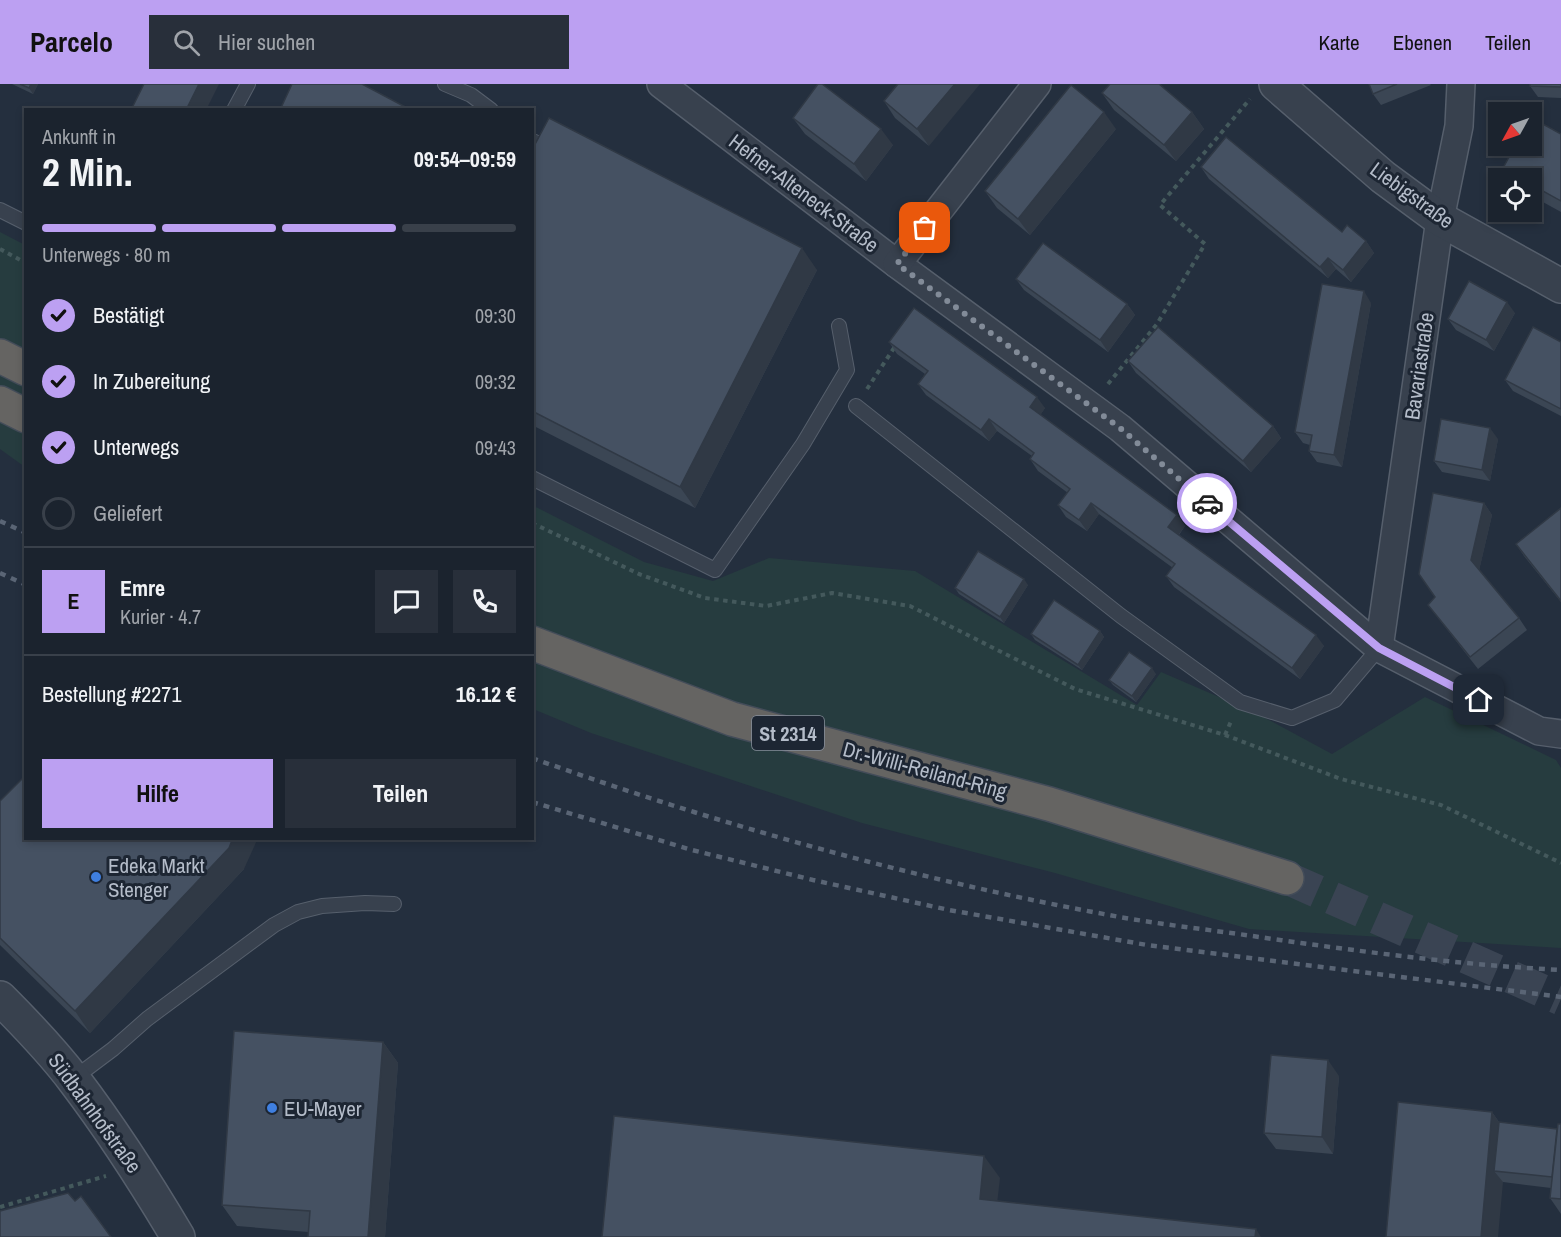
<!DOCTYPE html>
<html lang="de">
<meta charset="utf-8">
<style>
body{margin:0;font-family:"Archivo Narrow",sans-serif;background:#282f3a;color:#f1f3f6;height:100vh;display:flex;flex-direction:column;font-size:22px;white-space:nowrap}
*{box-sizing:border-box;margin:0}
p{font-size:20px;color:#a0a4aa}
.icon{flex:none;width:33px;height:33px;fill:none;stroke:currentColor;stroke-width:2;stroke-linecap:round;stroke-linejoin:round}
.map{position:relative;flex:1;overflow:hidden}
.details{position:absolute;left:24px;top:24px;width:510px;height:732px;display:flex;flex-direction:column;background:#1b232e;border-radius:0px;box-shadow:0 3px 9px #0003,0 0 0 2px #39404a}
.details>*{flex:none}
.needle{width:39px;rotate:230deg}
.controls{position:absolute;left:1488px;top:18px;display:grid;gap:12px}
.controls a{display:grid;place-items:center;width:54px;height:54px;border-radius:0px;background:#1b232e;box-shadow:0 3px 9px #0003,0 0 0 2px #39404a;font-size:30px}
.pin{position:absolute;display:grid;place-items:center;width:51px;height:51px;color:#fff;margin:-26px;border-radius:12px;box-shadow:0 3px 9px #0006}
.courier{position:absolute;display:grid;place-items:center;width:60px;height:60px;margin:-30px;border:4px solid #bca0f2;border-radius:50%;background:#fff;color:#222;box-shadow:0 2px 8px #0007}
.headline em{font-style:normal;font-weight:700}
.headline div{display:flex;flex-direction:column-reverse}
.headline{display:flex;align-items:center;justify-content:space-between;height:102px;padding:0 18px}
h1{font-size:39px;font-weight:700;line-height:45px}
.bar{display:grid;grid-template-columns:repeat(4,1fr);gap:9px 6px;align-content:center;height:72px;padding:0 18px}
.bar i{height:8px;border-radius:4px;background:#39404a}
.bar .current{background:#bca0f2}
.bar p{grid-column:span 4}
.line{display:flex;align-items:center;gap:15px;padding:0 18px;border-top:2px solid #39404a}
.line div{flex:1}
.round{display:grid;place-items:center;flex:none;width:63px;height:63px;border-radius:0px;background:#282f3a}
ol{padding:0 18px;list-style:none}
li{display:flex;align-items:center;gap:18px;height:66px}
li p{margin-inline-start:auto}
li .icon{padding:6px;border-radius:50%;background:#bca0f2;color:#111;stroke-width:4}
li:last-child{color:#a0a4aa}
li i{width:33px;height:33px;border:3px solid #39404a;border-radius:50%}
.button{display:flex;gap:12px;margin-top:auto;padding:12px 18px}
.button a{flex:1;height:69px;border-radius:0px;background:#bca0f2;color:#111;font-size:24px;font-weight:700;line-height:69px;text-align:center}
.button a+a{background:#282f3a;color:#f1f3f6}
header{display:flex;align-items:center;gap:36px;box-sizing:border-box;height:84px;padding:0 30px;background:#bca0f2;color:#111}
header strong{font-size:28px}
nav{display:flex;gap:33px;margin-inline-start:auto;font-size:21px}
.search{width:420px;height:54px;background:#282f3a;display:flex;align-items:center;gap:15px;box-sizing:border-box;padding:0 21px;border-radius:0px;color:#a0a4aa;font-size:22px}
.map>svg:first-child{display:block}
</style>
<header>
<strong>Parcelo</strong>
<div class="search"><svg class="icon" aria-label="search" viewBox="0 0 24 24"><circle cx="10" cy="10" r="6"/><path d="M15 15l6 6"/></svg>Hier suchen</div>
<nav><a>Karte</a><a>Ebenen</a><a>Teilen</a></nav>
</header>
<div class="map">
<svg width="1561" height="1153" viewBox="0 0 1561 1153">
<rect width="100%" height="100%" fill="#242f3e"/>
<g fill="#263c3f">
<polygon points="0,148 25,161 25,383 0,365"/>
<polygon points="532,421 644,478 713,497 769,474 915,487 1137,621 1161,588 1256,629 1332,670 1425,613 1556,676 1561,684 1561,864 1249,845 1055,789 862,739 591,649 533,625"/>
</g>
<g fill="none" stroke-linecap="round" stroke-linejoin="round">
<polyline stroke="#3a4453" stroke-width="33" stroke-dasharray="33 16" stroke-linecap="butt" points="1287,794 1561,915"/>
<g stroke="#565f6c" stroke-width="16">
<g id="service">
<polyline points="445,0 471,11 491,26"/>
<polyline points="234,26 248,0"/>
<polyline points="532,57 535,58 532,62"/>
<polyline points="0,126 26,139"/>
<polyline points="856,322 1121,532 1240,618 1292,634 1335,616 1379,564"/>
<polyline points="532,394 715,486 803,360 847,286 839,242"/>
<polyline points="73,995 113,965 147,935 274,841 298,828 322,822 365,819 394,820"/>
</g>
</g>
<g stroke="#565f6c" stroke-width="30">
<g id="minor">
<polyline points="661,0 897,180 1120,344 1379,564 1539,647 1561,650"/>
<polyline points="897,180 1037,0"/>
<polyline points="1379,564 1440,135 1459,42 1461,0"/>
</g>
</g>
<g stroke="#565f6c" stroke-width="36">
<g id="tertiary">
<polyline points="1276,0 1383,93 1440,135 1561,202"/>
<path d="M0,914C26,940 52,967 74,996C112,1046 146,1099 178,1153"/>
</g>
</g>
<g stroke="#434c59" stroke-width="36">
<g id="trunk">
<polyline points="0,272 26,285"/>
<polyline points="0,319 26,332"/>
<polyline points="532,559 732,635 1049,720 1287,794"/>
</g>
</g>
<g stroke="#44595c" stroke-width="4" stroke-dasharray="4.5 4.5" stroke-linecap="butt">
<polyline points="0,165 26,179"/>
<polyline points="1108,300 1157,240 1205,160 1160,121 1250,15"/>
<polyline points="867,305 896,261"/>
<polyline points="532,439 639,490 705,514 766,522 832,509 910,522 1075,605 1225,651 1341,695 1441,721 1561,779"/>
<polyline points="1225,651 1232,635"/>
<polyline points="0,1123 106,1092"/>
</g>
<use href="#service" stroke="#38414e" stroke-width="14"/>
<use href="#minor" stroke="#38414e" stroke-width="27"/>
<use href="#tertiary" stroke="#38414e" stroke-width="33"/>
<use href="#trunk" stroke="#656462" stroke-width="33"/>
<g stroke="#5a6575" stroke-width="4.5" stroke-dasharray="6 6" stroke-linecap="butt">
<polyline points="0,437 26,449"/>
<polyline points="0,489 26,501"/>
<path d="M532,674C720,741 913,795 1109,831C1161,841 1214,846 1266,854C1364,868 1462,881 1561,886"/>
<polyline points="532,718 692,766 813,796 949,826 1147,861 1561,913"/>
</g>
</g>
<g fill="#3b4654">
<polygon points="12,0 38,0 33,10"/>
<polygon points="898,0 929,62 895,34 884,17"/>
<polygon points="1369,0 1430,0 1431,1 1381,21 1373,10"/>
<polygon points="1561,0 1561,14 1538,13 1530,2"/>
<polygon points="1102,9 1192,28 1204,45 1176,77 1114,26"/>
<polygon points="793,34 893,61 866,97 805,50"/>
<polygon points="1116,45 1030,151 997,124 985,107"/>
<polygon points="1561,50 1561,128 1532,112 1532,94 1508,94 1502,86"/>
<polygon points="532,66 817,186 695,424 532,341"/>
<polygon points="1201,83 1342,148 1366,157 1374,169 1351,198 1336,185 1328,194 1209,95"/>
<polygon points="1016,195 1127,220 1135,231 1108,268 1024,206"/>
<polygon points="1371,219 1342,383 1317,378 1309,367 1310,361 1303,359 1295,348"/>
<polygon points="1515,229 1494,267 1456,246 1448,235"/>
<polygon points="889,258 1045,324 1040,331 1177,431 1185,442 1179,451 1324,562 1300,595 1174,503 1166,492 1173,484 1099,430 1087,447 1066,433 1058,421 1068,409 1038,387 1030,375 1032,372 997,347 989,357 926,311 918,300 925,290 897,270"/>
<polygon points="1561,258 1561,332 1513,307 1505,296"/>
<polygon points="1128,277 1273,342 1281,354 1251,388 1136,289"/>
<polygon points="1498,355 1490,397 1442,388 1434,377"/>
<polygon points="1484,419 1492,431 1479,486 1519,534 1527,546 1478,585 1428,521 1435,513"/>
<polygon points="1561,424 1561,518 1524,472 1516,460"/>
<polygon points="1028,501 1004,539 959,510 955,504"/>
<polygon points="1100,547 1104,553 1082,586 1035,556 1031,550"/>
<polygon points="1156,590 1136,618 1113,601 1109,596"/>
<polygon points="0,717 244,785 90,949 0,861"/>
<polygon points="383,958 398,979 385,1153 308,1153 308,1148 237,1142 222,1121"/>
<polygon points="1339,992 1333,1070 1276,1065 1264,1049"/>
<polygon points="1492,1028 1499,1038 1557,1045 1561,1040 1561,1130 1550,1114 1551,1104 1503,1098 1386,1153"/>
</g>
<g fill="#303945">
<polygon points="31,0 38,0 33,10 29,4"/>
<polygon points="199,0 219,0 206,26 186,26"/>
<polygon points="955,0 980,0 929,62 917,45"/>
<polygon points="1104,28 1116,45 1030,151 1018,135"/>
<polygon points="1192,28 1204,45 1176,77 1164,61"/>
<polygon points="881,45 893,61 866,97 854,80"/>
<polygon points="1366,157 1374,169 1351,198 1343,186"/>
<polygon points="802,164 817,186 695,424 680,403"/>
<polygon points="1328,174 1336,185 1328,194 1320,183"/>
<polygon points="1364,207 1371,219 1342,383 1334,371"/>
<polygon points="1507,218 1515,229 1494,267 1486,256"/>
<polygon points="1127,220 1135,231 1108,268 1100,256"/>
<polygon points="1037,313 1045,324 1038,335 1030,323"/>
<polygon points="989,335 997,347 989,357 981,346"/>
<polygon points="1273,342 1281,354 1251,388 1243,377"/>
<polygon points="1490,344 1498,355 1490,397 1482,386"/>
<polygon points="1091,419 1099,430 1087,447 1079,436"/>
<polygon points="1484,419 1492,431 1479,487 1471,476"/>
<polygon points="1177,431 1185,442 1176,454 1168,443"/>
<polygon points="1024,495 1028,501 1004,539 1000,533"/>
<polygon points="1100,547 1104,553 1082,586 1078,581"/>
<polygon points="1316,551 1324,562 1300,595 1292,584"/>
<polygon points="1152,584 1156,590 1136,618 1132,612"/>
<polygon points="233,754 258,754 244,785 90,949 75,927"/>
<polygon points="383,958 398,979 385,1153 368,1153"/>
<polygon points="1328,976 1339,992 1333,1070 1322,1053"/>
<polygon points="1492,1028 1507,1050 1494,1087 1503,1098 1498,1153 1481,1153"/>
<polygon points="984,1072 1000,1094 995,1137 980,1115"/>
<polygon points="1256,1145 1261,1153 1255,1153"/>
</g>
<g fill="#455162" stroke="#303945" stroke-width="1.5">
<polygon points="20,0 31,0 29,4"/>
<polygon points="144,0 199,0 186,26 131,26"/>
<polygon points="292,0 362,0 411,26 280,26"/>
<polygon points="818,0 822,0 881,45 854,80 793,34"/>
<polygon points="898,0 955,0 917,45 884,17"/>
<polygon points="1110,0 1159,0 1192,28 1164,61 1102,9"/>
<polygon points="1369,0 1397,0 1373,10"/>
<polygon points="1530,0 1561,0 1561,3 1530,2"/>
<polygon points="1071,1 1104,28 1018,135 985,107"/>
<polygon points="549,34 802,164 680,403 532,327 532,66"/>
<polygon points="1532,34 1561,50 1561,117 1532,101 1532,94 1518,94 1502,86 1515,62 1532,62"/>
<polygon points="1226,53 1342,148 1347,141 1366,157 1343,186 1328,174 1320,183 1201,83"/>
<polygon points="1043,159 1127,220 1100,256 1016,195"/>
<polygon points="1469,197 1507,218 1486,256 1448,235"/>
<polygon points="1322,200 1364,207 1334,371 1309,367 1312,351 1295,348"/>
<polygon points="914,224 1037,313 1030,323 1177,431 1168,443 1316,551 1292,584 1166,492 1175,480 1091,419 1079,436 1058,421 1070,405 1030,375 1034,369 989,335 981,346 918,300 928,287 889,258"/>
<polygon points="1158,243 1273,342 1243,377 1128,277"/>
<polygon points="1533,243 1561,258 1561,325 1505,296"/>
<polygon points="1441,335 1490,344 1482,386 1434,377"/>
<polygon points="1433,409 1484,419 1471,476 1519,534 1470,573 1428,521 1435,513 1419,490"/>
<polygon points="1561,424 1561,517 1516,460"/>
<polygon points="978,467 1024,495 1000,533 955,504"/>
<polygon points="1054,516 1100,547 1078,581 1031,550"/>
<polygon points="1129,568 1152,584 1132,612 1109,596"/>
<polygon points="26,691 26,754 233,754 229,764 75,927 0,854 0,717"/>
<polygon points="234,947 383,958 368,1153 308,1153 310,1127 222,1121"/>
<polygon points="1271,971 1328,976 1322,1053 1264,1049"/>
<polygon points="1398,1018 1492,1028 1481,1153 1386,1153"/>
<polygon points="614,1032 984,1072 980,1115 1256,1145 1255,1153 602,1153"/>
<polygon points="1499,1038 1557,1045 1552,1093 1494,1087"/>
<polygon points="1558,1040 1561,1040 1561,1115 1550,1114"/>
<polygon points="68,1109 75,1117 81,1112 111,1153 0,1153 0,1127"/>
</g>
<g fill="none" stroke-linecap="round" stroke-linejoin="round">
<polyline stroke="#828b98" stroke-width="6" stroke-dasharray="0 10.8" points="925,144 897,180 1120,344 1207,419"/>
<polyline stroke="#bca0f2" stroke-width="8" points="1207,419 1379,564 1479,616"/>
</g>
<g fill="#3f7fe0" stroke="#1d2633" stroke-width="2">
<circle cx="96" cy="793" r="6"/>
<circle cx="272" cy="1024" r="6"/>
</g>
<g text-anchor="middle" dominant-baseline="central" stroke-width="6" stroke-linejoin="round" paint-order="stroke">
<rect fill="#1d2633" stroke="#878f9c" stroke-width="1.5" x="752" y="632" width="72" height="34" rx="4.5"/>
<g font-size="20" font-weight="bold" fill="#b4bcc9">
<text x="788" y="649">St 2314</text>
</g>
<g font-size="21" fill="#b4bcc9" stroke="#1d2633">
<text transform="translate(804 109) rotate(37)">Hefner-Alteneck-Straße</text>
<text transform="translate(1412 111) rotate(36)">Liebigstraße</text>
<text transform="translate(1419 282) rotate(-82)">Bavariastraße</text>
<text transform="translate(925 686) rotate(15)">Dr.-Willi-Reiland-Ring</text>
<text transform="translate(95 1029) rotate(54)">Südbahnhofstraße</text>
</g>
<g font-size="21" fill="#b4bcc9" stroke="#1d2633" text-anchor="start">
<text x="108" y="781">Edeka Markt<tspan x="108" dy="24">Stenger</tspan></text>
<text x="284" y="1024">EU-Mayer</text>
</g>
</g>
</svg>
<div class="controls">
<a><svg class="needle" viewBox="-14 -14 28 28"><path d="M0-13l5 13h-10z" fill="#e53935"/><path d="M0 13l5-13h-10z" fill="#a0a4aa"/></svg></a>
<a><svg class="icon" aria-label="locate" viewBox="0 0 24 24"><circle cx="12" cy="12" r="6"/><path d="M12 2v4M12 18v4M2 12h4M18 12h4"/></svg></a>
</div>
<div class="pin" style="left:925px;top:144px;background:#ea580c"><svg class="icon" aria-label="bag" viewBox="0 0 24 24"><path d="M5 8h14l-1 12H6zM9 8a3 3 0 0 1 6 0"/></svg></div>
<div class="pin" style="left:1479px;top:616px;background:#1f2937"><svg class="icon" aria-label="home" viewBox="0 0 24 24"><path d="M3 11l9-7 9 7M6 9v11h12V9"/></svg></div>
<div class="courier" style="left:1207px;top:419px"><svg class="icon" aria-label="car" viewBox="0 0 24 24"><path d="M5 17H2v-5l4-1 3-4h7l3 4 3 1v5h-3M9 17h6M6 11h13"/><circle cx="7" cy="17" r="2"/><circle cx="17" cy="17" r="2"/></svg></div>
<section class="details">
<div class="headline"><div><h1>2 Min.</h1><p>Ankunft in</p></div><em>09:54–09:59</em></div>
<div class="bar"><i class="current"></i><i class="current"></i><i class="current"></i><i></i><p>Unterwegs · 80 m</p></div>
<ol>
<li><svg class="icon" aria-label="check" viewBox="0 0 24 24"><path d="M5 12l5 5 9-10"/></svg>Bestätigt<p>09:30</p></li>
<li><svg class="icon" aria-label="check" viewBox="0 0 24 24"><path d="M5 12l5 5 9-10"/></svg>In Zubereitung<p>09:32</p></li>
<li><svg class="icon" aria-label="check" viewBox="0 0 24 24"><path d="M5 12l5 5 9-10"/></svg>Unterwegs<p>09:43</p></li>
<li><i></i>Geliefert</li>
</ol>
<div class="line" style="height:108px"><b class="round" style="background:#bca0f2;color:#111">E</b><div><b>Emre</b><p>Kurier · 4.7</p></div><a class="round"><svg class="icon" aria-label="chat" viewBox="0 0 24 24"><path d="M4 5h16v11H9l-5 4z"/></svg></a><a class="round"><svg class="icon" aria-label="phone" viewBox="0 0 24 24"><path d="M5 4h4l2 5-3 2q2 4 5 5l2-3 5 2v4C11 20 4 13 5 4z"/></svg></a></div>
<div class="line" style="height:78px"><div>Bestellung #2271</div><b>16.12 €</b></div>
<div class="button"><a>Hilfe</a><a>Teilen</a></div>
</section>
</div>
